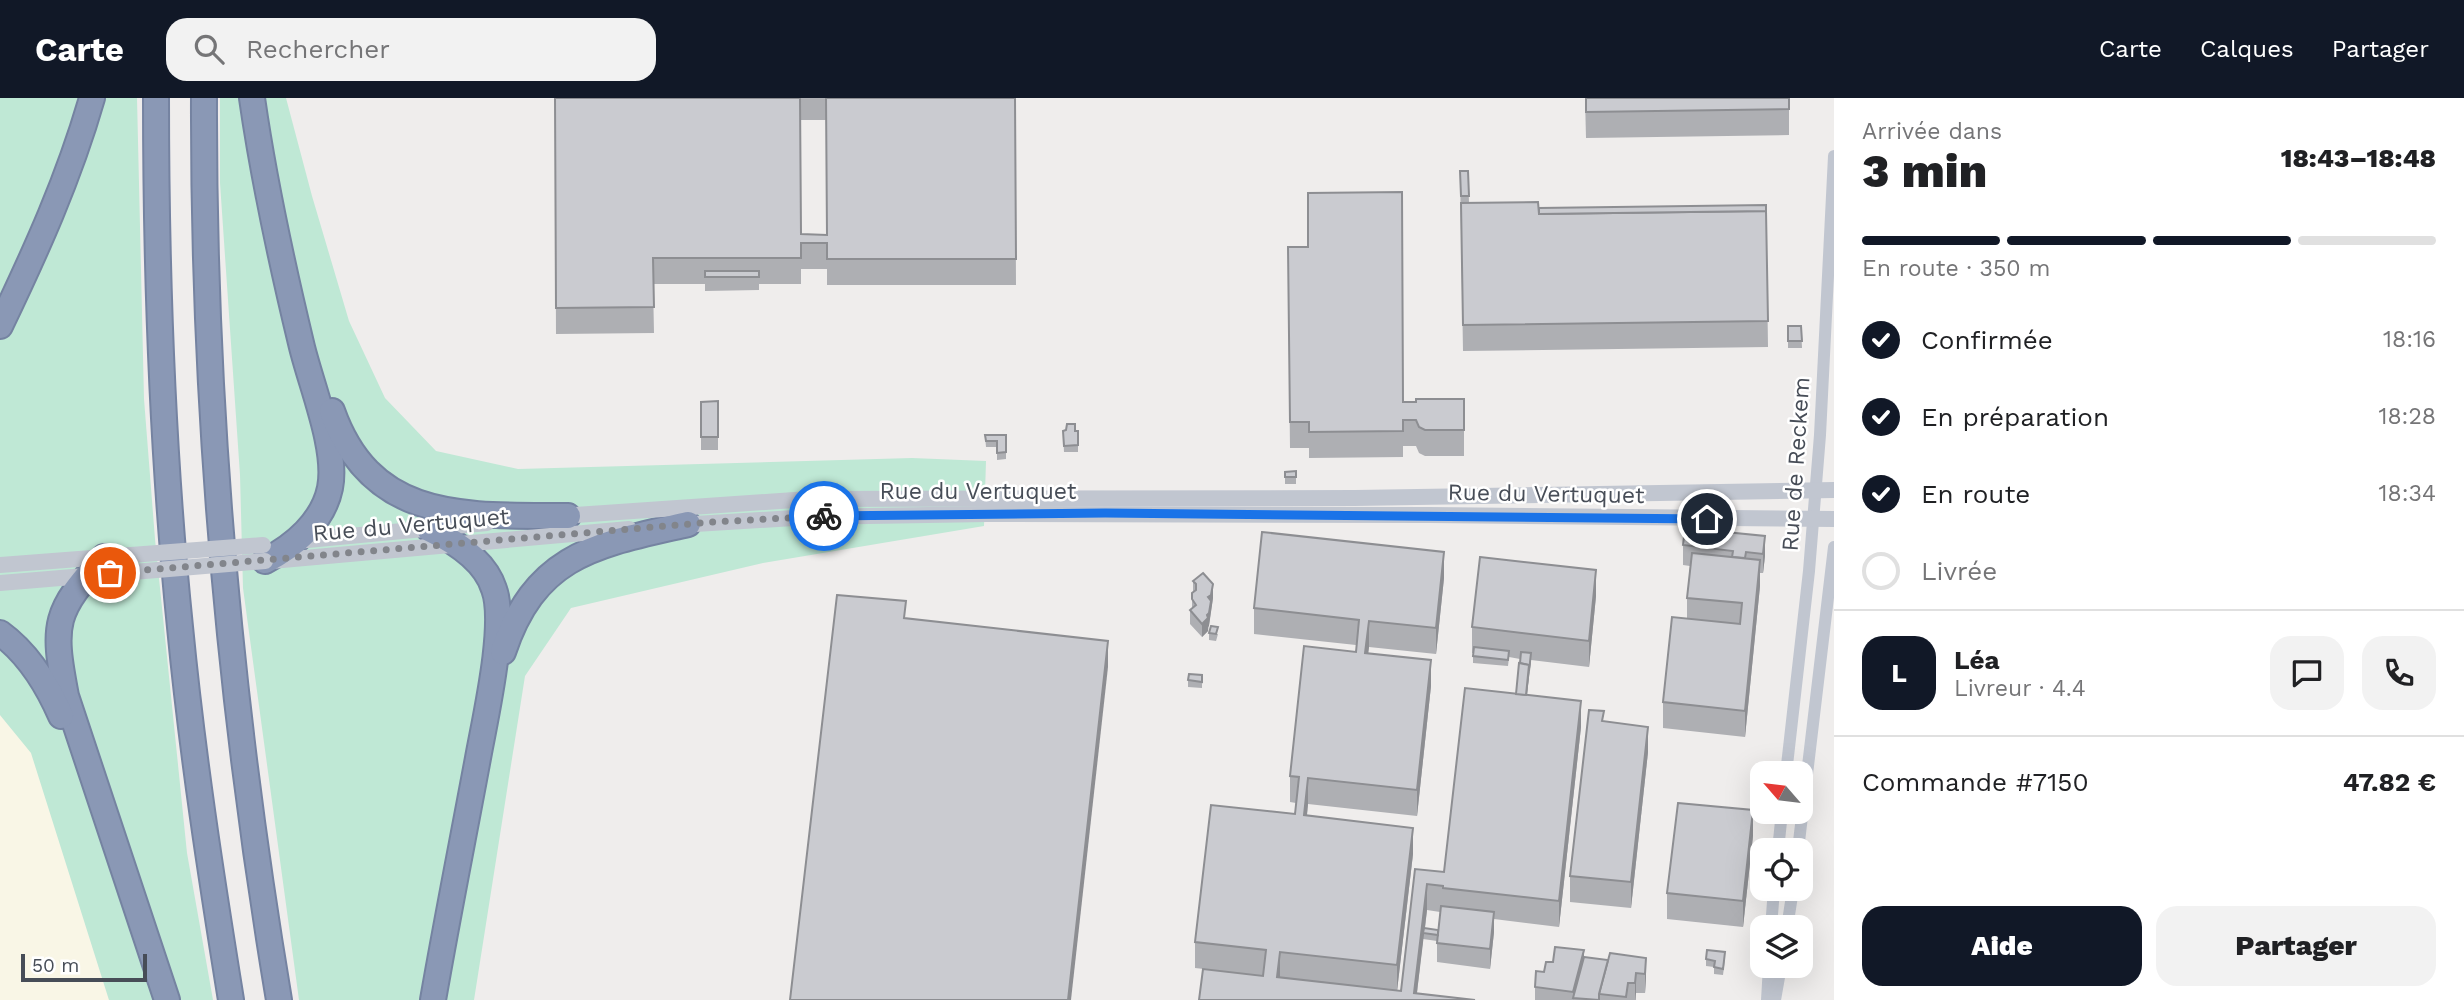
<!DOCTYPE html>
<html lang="fr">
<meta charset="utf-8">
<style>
body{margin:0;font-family:"Work Sans",sans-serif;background:#f2f2f2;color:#202124;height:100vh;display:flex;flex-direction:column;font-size:26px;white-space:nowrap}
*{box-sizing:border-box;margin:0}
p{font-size:23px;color:#757577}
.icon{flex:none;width:38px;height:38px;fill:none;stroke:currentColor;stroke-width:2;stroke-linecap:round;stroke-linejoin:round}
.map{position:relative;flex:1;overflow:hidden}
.panel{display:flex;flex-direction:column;background:#fff;width:630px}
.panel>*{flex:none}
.needle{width:46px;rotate:298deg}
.fabs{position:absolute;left:1750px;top:663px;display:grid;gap:14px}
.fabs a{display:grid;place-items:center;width:63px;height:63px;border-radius:14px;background:#fff;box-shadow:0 7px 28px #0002;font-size:35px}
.scale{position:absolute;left:21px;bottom:18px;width:126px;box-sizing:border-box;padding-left:7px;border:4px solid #474d57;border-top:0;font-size:19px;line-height:24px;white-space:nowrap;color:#474d57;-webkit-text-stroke:5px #fff;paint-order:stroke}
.pin{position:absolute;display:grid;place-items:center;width:60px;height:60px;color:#fff;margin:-30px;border:4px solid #fff;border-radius:50%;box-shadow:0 2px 7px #0007}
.courier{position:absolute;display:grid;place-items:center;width:70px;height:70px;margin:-35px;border:5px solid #1a73e8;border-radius:50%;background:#fff;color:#222;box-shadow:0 2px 9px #0007}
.headline em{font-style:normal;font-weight:800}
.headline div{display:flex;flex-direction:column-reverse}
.headline{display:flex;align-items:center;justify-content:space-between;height:119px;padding:0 28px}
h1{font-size:46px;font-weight:800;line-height:52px}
.bar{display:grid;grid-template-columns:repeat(4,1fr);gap:10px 7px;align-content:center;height:84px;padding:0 28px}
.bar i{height:9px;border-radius:5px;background:#e0e0e0}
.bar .selected{background:#111827}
.bar p{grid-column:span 4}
.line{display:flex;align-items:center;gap:18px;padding:0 28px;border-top:2px solid #e0e0e0}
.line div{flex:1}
.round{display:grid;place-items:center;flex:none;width:74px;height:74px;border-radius:21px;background:#f2f2f2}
ol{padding:0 28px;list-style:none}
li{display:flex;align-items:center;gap:21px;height:77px}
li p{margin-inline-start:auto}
li .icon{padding:7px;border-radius:50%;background:#111827;color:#fff;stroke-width:4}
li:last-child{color:#757577}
li i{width:38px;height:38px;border:4px solid #e0e0e0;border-radius:50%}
.cta{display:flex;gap:14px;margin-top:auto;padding:14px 28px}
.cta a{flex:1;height:80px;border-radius:21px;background:#111827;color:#fff;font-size:28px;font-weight:800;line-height:80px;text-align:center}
.cta a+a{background:#f2f2f2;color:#202124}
header{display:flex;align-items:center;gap:42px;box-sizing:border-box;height:98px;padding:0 35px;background:#111827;color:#fff}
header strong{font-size:33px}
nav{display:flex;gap:38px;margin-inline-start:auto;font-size:24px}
.search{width:490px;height:63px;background:#f2f2f2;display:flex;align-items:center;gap:18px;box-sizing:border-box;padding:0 24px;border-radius:21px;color:#757577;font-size:26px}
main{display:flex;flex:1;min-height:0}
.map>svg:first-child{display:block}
</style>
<header>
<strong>Carte</strong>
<div class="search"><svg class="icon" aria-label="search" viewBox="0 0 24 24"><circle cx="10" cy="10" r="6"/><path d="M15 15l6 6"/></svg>Rechercher</div>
<nav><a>Carte</a><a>Calques</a><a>Partager</a></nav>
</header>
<main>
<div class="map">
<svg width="1834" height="902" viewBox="0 0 1834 902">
<rect width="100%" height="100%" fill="#efedec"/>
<polygon fill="#f9f6e6" points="0,617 31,654 109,902 0,902"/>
<g fill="#bfe8d5">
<polygon points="0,0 137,0 144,301 155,441 187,755 213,902 109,902 31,655 0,617"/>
<polygon points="220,0 286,0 312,98 349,223 385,300 436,353 518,371 912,360 986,363 984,428 763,465 571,510 525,578 474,902 299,902 243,490 240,377 220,85"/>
</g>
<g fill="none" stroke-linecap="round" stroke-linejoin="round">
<g stroke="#7583a1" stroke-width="28">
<g id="motorway">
<path d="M156,0C156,177 162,353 180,529C192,654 211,778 231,902"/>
<path d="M204,0C203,303 229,604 279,902"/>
<path d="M252,0C264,84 281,162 301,245C310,285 338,350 330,390C323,424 294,448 265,463"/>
<path d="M0,228C36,153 69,80 92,0"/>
<path d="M332,313C372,426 467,417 568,418"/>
<path d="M429,431C454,443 485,462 494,491C507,526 485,621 478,660C463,741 447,821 433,902"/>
<path d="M104,459C54,514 52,525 66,598L167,902"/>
<path d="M0,535C29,556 47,586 61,618"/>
<path d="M503,554C536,455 597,447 688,426"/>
</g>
</g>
<g stroke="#c1c6d0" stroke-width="12">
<polyline points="1786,676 1809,473 1820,337 1834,58"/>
<polyline points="1778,752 1782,714"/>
<polyline points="1798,752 1834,449"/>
<polyline points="1771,830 1774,791"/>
<polyline points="1787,830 1793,791"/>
<polyline points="1767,902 1769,868"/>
<polyline points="1775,902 1781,868"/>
</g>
<g stroke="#c1c6d0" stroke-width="16">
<polyline points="561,418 809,401 1355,400 1834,392"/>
<polyline points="679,427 810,419 987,416 1430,417 1834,421"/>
<polyline points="297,443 487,425"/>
<polyline points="271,463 629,431"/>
<polyline points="0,467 131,457"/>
<polyline points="0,485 133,474"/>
</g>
<use href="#motorway" stroke="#8a98b5" stroke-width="24"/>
<g stroke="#c1c6d0" stroke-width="16">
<polyline points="131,457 263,447"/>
<polyline points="133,474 265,463"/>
</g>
</g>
<g fill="#aeafb3" fill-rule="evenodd">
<path d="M555,0H1015L1016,187H827V171H801V186H759V192L705,193V186H653L654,235L556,236ZM800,22H826L827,137L801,136Z"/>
<polygon points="1585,0 1789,0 1789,37 1586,40"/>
<polygon points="1460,73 1468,73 1469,105 1539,110 1766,107 1768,249 1463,253"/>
<polygon points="1288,175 1403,304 1464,301 1464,358 1425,358 1419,355 1416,348 1403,348 1403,359 1309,360 1309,350 1290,350"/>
<polygon points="1788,228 1801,228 1802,250 1788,250"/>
<polygon points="718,303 718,352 701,352 701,304"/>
<polygon points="1063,333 1078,333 1078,354 1064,354"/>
<polygon points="985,337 1006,337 1006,361 997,362 997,349 986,349"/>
<polygon points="1296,373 1296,386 1285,386 1285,374"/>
<polygon points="1765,438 1765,458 1763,475 1760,475 1760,488 1745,639 1663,630 1663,604 1687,520 1687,500 1690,468 1683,467 1683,447"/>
<path d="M1444,480L1436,556L1369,549L1368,555L1431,588L1417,718L1308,706L1307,718L1413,756L1397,893H1401L1415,771L1444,774L1516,596L1520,561L1509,559L1508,568L1473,565V555H1472V529L1596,498L1589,569L1531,562L1527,597L1581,629L1559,829L1494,821V834L1490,871L1437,864V843L1423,841L1417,895L1195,870V844L1295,716L1296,705L1290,704V678L1356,554V547L1254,536V510ZM1427,812L1440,814L1438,832L1425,830Z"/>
<polygon points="1193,483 1213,500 1208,533 1202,539 1190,526 1190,512 1192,511 1192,501 1193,494"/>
<polygon points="1209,535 1218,536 1216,543 1209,542"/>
<polygon points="1188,582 1202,584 1202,590 1188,589"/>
<polygon points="1604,624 1648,654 1631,810 1570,804 1570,778"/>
<polygon points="1753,738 1743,829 1667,821 1667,795"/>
<polygon points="1584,859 1608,862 1646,860 1646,879 1645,895 1636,895 1636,902 1535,902 1535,889 1544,874 1553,864"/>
<polygon points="1706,861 1725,861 1723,877 1714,876 1714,869 1706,868"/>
</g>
<g fill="#8d8e92">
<polygon points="1765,438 1765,458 1763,475 1763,456"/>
<polygon points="1444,454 1444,480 1436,556 1436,530"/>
<polygon points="1760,462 1760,488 1745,639 1745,613"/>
<polygon points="1596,472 1596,498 1589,569 1589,543"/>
<polygon points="1213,486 1213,500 1209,528 1208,529 1208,533 1202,539 1202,526 1208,499"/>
<polygon points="1369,523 1369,549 1365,581 1365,555"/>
<polygon points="1108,543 1108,569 1071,902 1068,902"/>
<polygon points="1531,555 1531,562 1524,622 1524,609"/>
<polygon points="1431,562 1431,588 1417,718 1417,692"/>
<polygon points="1581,603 1581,629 1559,829 1559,803"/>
<polygon points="1648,629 1648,654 1631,810 1631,784"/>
<polygon points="1308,680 1308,706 1304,743 1304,717"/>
<polygon points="1753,712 1753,738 1743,829 1743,803"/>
<polygon points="1413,730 1413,756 1397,893 1397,867"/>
<polygon points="1427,786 1427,812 1416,902 1414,895"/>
<polygon points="1494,814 1494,834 1490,871 1490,851"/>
<polygon points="1584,852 1584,872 1573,902 1573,894"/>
<polygon points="1280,854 1280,880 1277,879"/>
<polygon points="1646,860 1646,879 1645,895 1645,876"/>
<polygon points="1636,875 1636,895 1635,902 1635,885"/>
</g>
<g fill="#cacbd0" stroke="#8d8e92" stroke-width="2">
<polygon points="555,0 800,0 801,136 827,137 826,0 1015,0 1016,161 827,161 827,145 801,145 801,160 653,160 654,209 556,210"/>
<polygon points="1586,0 1789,0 1789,11 1586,14"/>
<polygon points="1460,73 1468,73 1469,98 1461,98"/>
<polygon points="1402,94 1403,304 1416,304 1416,301 1464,301 1464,332 1425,332 1419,329 1416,322 1403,322 1403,333 1309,334 1309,324 1290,324 1288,149 1308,149 1308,95"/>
<polygon points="1538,104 1539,116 1766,113 1768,223 1463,227 1461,105"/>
<polygon points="1766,107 1766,113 1539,116 1539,110"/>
<rect x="705" y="173" width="54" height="6"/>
<polygon points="1788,228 1801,228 1802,243 1788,243"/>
<polygon points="718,303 718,339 701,339 701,304"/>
<polygon points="1067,326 1075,326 1075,333 1078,333 1078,347 1064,348 1063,333 1066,332"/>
<polygon points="985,337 1006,337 1006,354 997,355 997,343 986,343"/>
<polygon points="1296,373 1296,379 1285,379 1285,374"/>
<polygon points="1685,430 1765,438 1763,456 1746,454 1745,460 1732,459 1733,453 1683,447"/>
<polygon points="1262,434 1444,454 1436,530 1369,523 1365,555 1431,562 1417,692 1308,680 1304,717 1413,730 1397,867 1280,854 1277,879 1401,893 1415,771 1444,774 1465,590 1581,603 1559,803 1443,790 1443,788 1427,786 1414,895 1475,902 1199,902 1203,871 1263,878 1266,852 1195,844 1211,707 1295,716 1299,679 1290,678 1304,548 1356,554 1359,522 1254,510"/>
<polygon points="1692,455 1760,462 1745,613 1663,604 1672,519 1740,526 1742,505 1687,500"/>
<polygon points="1480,459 1596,472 1589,543 1472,529"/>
<polygon points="1203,475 1213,486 1211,497 1208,499 1211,503 1209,515 1207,517 1208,520 1202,526 1190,512 1196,507 1192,501 1192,495 1196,492 1196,486 1193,483"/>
<polygon points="837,497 906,503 904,520 1108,543 1068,902 790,902"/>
<polygon points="1211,528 1218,529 1216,536 1209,535"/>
<polygon points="1474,549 1509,553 1508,562 1473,558"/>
<polygon points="1521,554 1531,555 1529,573 1529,567 1520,565"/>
<polygon points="1519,565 1529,567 1526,597 1516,596"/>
<polygon points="1189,576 1202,577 1202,584 1188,582"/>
<polygon points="1589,612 1604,613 1602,623 1648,629 1631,784 1570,778"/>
<polygon points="1678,705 1753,712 1743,803 1667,795"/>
<polygon points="1441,808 1494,814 1490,851 1437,845"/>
<polygon points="1424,830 1438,832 1438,837 1423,835"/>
<polygon points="1555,849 1584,852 1573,894 1535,889 1536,873 1544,874 1546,864 1553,864"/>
<polygon points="1707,852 1725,854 1723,871 1714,869 1715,863 1706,861"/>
<polygon points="1610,855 1646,860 1645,876 1636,875 1635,885 1628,885 1626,899 1599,896"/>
<polygon points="1584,859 1608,862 1599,896 1599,902 1573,900"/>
</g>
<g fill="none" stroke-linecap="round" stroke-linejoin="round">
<polyline stroke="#82858b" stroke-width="7" stroke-dasharray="0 12.6" points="110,475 713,424 824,418"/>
<polyline stroke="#1a73e8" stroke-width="9" points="824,418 1105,415 1707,421"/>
</g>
<g text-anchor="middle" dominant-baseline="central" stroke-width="5" stroke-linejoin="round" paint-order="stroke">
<g font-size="23" fill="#474d57" stroke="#fff">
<text transform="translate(1796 366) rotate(-86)">Rue de Reckem</text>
<text x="978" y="393">Rue du Vertuquet</text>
<text transform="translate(1546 396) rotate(1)">Rue du Vertuquet</text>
<text transform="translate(411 427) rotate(-5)">Rue du Vertuquet</text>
</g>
</g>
</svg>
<div class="fabs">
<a><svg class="needle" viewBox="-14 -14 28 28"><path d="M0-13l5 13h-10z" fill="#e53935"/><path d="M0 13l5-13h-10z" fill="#757577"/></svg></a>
<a><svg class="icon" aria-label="locate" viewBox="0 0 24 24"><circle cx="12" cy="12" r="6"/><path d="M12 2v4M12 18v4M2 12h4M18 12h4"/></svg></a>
<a><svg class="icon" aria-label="layers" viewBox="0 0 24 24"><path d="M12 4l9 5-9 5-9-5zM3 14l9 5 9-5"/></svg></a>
</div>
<div class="scale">50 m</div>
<div class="pin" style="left:110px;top:475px;background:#ea580c"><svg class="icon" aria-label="bag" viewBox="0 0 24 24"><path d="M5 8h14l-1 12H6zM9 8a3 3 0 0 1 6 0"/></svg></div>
<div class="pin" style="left:1707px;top:421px;background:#1f2937"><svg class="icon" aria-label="home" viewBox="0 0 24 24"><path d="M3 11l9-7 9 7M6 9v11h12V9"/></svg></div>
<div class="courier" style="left:824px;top:418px"><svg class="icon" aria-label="bike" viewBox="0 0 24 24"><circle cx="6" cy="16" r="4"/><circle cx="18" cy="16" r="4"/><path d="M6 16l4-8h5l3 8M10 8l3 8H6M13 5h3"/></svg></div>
</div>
<section class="panel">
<div class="headline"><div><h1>3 min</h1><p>Arrivée dans</p></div><em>18:43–18:48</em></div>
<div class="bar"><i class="selected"></i><i class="selected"></i><i class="selected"></i><i></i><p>En route · 350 m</p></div>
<ol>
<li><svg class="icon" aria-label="check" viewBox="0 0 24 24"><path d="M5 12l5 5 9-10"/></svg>Confirmée<p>18:16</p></li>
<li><svg class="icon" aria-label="check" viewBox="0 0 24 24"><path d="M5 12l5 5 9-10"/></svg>En préparation<p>18:28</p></li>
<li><svg class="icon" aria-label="check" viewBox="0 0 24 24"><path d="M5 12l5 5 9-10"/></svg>En route<p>18:34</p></li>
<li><i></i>Livrée</li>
</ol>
<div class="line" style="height:126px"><b class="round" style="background:#111827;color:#fff">L</b><div><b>Léa</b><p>Livreur · 4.4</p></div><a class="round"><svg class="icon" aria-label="chat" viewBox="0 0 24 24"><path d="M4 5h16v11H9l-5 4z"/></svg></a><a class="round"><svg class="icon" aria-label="phone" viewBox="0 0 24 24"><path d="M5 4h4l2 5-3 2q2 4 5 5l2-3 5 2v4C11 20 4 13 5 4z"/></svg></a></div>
<div class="line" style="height:91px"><div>Commande #7150</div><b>47.82 €</b></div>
<div class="cta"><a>Aide</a><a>Partager</a></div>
</section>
</main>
